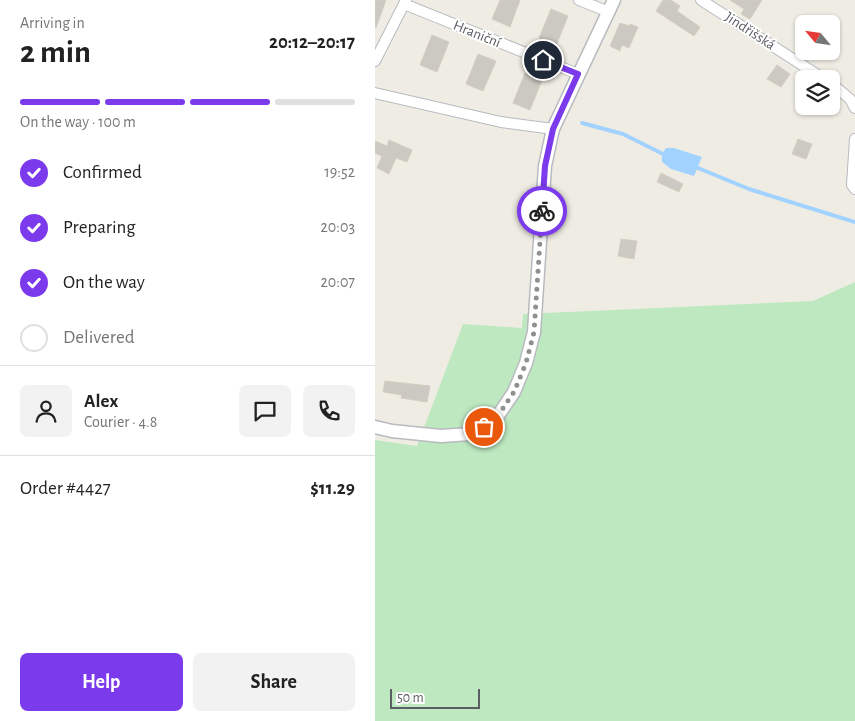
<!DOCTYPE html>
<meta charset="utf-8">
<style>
body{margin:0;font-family:"Alegreya Sans",sans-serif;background:#f2f2f2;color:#222;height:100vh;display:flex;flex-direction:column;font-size:19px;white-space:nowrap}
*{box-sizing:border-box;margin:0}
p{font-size:16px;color:#767676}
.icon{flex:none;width:28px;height:28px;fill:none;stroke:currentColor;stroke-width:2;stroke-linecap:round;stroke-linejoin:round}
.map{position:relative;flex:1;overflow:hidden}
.drawer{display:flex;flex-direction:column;background:#fff;width:375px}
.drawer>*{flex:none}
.needle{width:32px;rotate:299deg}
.tools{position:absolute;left:420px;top:15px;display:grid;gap:10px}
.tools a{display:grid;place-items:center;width:45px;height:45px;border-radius:8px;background:#fff;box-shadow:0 1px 4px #0004;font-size:25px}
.scale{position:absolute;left:15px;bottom:12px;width:90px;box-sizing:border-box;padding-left:5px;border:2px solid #5b5e64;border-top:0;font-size:14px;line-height:18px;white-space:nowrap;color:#5b5e64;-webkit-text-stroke:4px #fff;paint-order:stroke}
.pin{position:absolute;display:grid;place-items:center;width:42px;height:42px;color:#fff;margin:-21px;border:2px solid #fff;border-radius:50%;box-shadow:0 1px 5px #0007}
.courier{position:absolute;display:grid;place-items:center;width:50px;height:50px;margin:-25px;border:4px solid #7c3aed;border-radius:50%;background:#fff;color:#222;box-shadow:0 1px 6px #0007}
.head em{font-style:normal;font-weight:700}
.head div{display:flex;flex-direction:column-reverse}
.head{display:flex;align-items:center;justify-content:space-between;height:85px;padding:0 20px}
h1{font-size:32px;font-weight:700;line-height:38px}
.bar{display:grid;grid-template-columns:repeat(4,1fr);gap:8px 5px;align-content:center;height:60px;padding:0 20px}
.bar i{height:6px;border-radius:4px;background:#e0e0e0}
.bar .current{background:#7c3aed}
.bar p{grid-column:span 4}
.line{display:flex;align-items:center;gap:12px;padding:0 20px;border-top:1px solid #e0e0e0}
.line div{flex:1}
.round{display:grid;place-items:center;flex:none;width:52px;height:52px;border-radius:8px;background:#f2f2f2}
ol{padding:0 20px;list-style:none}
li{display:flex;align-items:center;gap:15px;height:55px}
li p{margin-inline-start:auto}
li .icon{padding:5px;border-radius:50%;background:#7c3aed;color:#fff;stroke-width:4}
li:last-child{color:#767676}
li i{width:28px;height:28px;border:2px solid #e0e0e0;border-radius:50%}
.button{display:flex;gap:10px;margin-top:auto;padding:10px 20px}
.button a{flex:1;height:58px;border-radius:8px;background:#7c3aed;color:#fff;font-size:20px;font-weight:700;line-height:58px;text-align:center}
.button a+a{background:#f2f2f2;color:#222}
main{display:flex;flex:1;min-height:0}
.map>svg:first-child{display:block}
</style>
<main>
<section class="drawer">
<div class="head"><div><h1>2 min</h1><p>Arriving in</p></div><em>20:12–20:17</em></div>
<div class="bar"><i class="current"></i><i class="current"></i><i class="current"></i><i></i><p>On the way · 100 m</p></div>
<ol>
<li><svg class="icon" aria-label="check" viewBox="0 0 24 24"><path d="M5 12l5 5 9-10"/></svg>Confirmed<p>19:52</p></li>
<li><svg class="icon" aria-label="check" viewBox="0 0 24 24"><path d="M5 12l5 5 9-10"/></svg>Preparing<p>20:03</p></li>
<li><svg class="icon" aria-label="check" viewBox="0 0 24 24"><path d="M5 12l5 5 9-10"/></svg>On the way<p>20:07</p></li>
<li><i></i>Delivered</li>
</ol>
<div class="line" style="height:90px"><a class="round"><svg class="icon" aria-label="person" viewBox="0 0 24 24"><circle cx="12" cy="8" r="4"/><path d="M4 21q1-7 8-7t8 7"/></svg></a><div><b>Alex</b><p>Courier · 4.8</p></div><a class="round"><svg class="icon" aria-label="chat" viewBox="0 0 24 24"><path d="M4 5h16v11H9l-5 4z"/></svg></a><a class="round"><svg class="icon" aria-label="phone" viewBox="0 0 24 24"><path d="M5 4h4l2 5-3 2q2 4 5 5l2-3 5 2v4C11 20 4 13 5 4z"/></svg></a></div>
<div class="line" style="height:65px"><div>Order #4427</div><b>$11.29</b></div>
<div class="button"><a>Help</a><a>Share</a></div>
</section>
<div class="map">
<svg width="480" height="721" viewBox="0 0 480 721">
<rect width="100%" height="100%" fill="#efede3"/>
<polygon fill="#bde8c0" points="480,282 480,721 0,721 0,440 42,446 88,324 147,328 148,314 438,301"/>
<polygon fill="#a2d2ff" points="291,148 299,148 327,157 319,176 296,169 287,162 287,154"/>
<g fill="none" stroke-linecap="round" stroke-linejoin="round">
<g stroke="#a2d2ff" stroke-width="4">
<polyline points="207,123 248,134 290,155"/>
<polyline points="318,166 374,189 480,222"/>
</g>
</g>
<g fill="#ccc9c2" stroke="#d4cfc0">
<polygon points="0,0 11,0 1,28 0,27"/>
<polygon points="125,0 145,0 135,27 117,19"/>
<polygon points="288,0 296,0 305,6 302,11 325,27 319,36 281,11"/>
<polygon points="355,0 387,0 375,19 366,14 369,9"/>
<polygon points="176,9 193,16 181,46 164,38"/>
<polygon points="245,23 254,26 255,24 263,27 254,48 247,45 245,51 235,46"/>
<polygon points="57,35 74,42 62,72 45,65"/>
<polygon points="103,54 121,61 108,91 91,84"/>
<polygon points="402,65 415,74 406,87 392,79"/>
<polygon points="150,73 167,80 155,110 138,103"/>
<polygon points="423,139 437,144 431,159 417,154"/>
<polygon points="14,140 37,150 32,162 21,158 14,174 2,168 7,156 0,153 0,141 12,146"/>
<polygon points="286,173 308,184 304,192 282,182"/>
<polygon points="246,239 262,241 259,259 243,256"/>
<polygon points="10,381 55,386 52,402 26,398 27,395 8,392"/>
</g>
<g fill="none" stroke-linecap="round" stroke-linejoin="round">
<g stroke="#b8bac0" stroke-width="12">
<g id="minor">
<polyline points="204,0 234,12"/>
<polyline points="326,0 449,79"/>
<polyline points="29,4 203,74"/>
<polyline points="0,61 31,0"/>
<polyline points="456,83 475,99 480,108"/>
<polyline points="0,93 126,122 178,129"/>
<polyline points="480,139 477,185 480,189"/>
</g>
</g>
<g stroke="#b8bac0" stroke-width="15">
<polyline id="tertiary" points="0,427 17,431 66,436 95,434 109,427 122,417 139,392 151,363 159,332 170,166 178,129 239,0"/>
</g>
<use href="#minor" stroke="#fff" stroke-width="10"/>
<use href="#tertiary" stroke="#fff" stroke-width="12"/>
</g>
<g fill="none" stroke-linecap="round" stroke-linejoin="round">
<polyline stroke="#8f9090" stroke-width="5" stroke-dasharray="0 9" points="109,427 122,417 139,392 151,363 159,332 167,211"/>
<polyline stroke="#7c3aed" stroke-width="6" points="167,211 170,166 178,129 203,74 168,60"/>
</g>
<g text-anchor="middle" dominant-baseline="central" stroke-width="4" stroke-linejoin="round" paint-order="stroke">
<g font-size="15" fill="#5b5e64" stroke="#fff">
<text transform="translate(375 31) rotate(33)">Jindřišská</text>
<text transform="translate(102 34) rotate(22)">Hraniční</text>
</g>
</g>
</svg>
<div class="tools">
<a><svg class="needle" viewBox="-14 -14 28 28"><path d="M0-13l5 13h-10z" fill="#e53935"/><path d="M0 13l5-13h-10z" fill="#767676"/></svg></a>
<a><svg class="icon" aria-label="layers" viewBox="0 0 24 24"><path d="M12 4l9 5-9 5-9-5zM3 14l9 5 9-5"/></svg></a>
</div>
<div class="scale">50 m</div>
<div class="pin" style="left:109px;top:427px;background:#ea580c"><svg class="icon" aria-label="bag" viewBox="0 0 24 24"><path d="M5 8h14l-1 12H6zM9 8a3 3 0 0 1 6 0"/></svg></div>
<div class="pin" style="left:168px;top:60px;background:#1f2937"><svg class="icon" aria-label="home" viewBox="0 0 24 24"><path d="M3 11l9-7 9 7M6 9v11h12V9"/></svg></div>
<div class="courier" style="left:167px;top:211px"><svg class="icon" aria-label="bike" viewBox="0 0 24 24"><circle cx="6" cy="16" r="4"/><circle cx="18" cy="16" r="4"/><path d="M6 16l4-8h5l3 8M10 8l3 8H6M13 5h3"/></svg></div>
</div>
</main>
